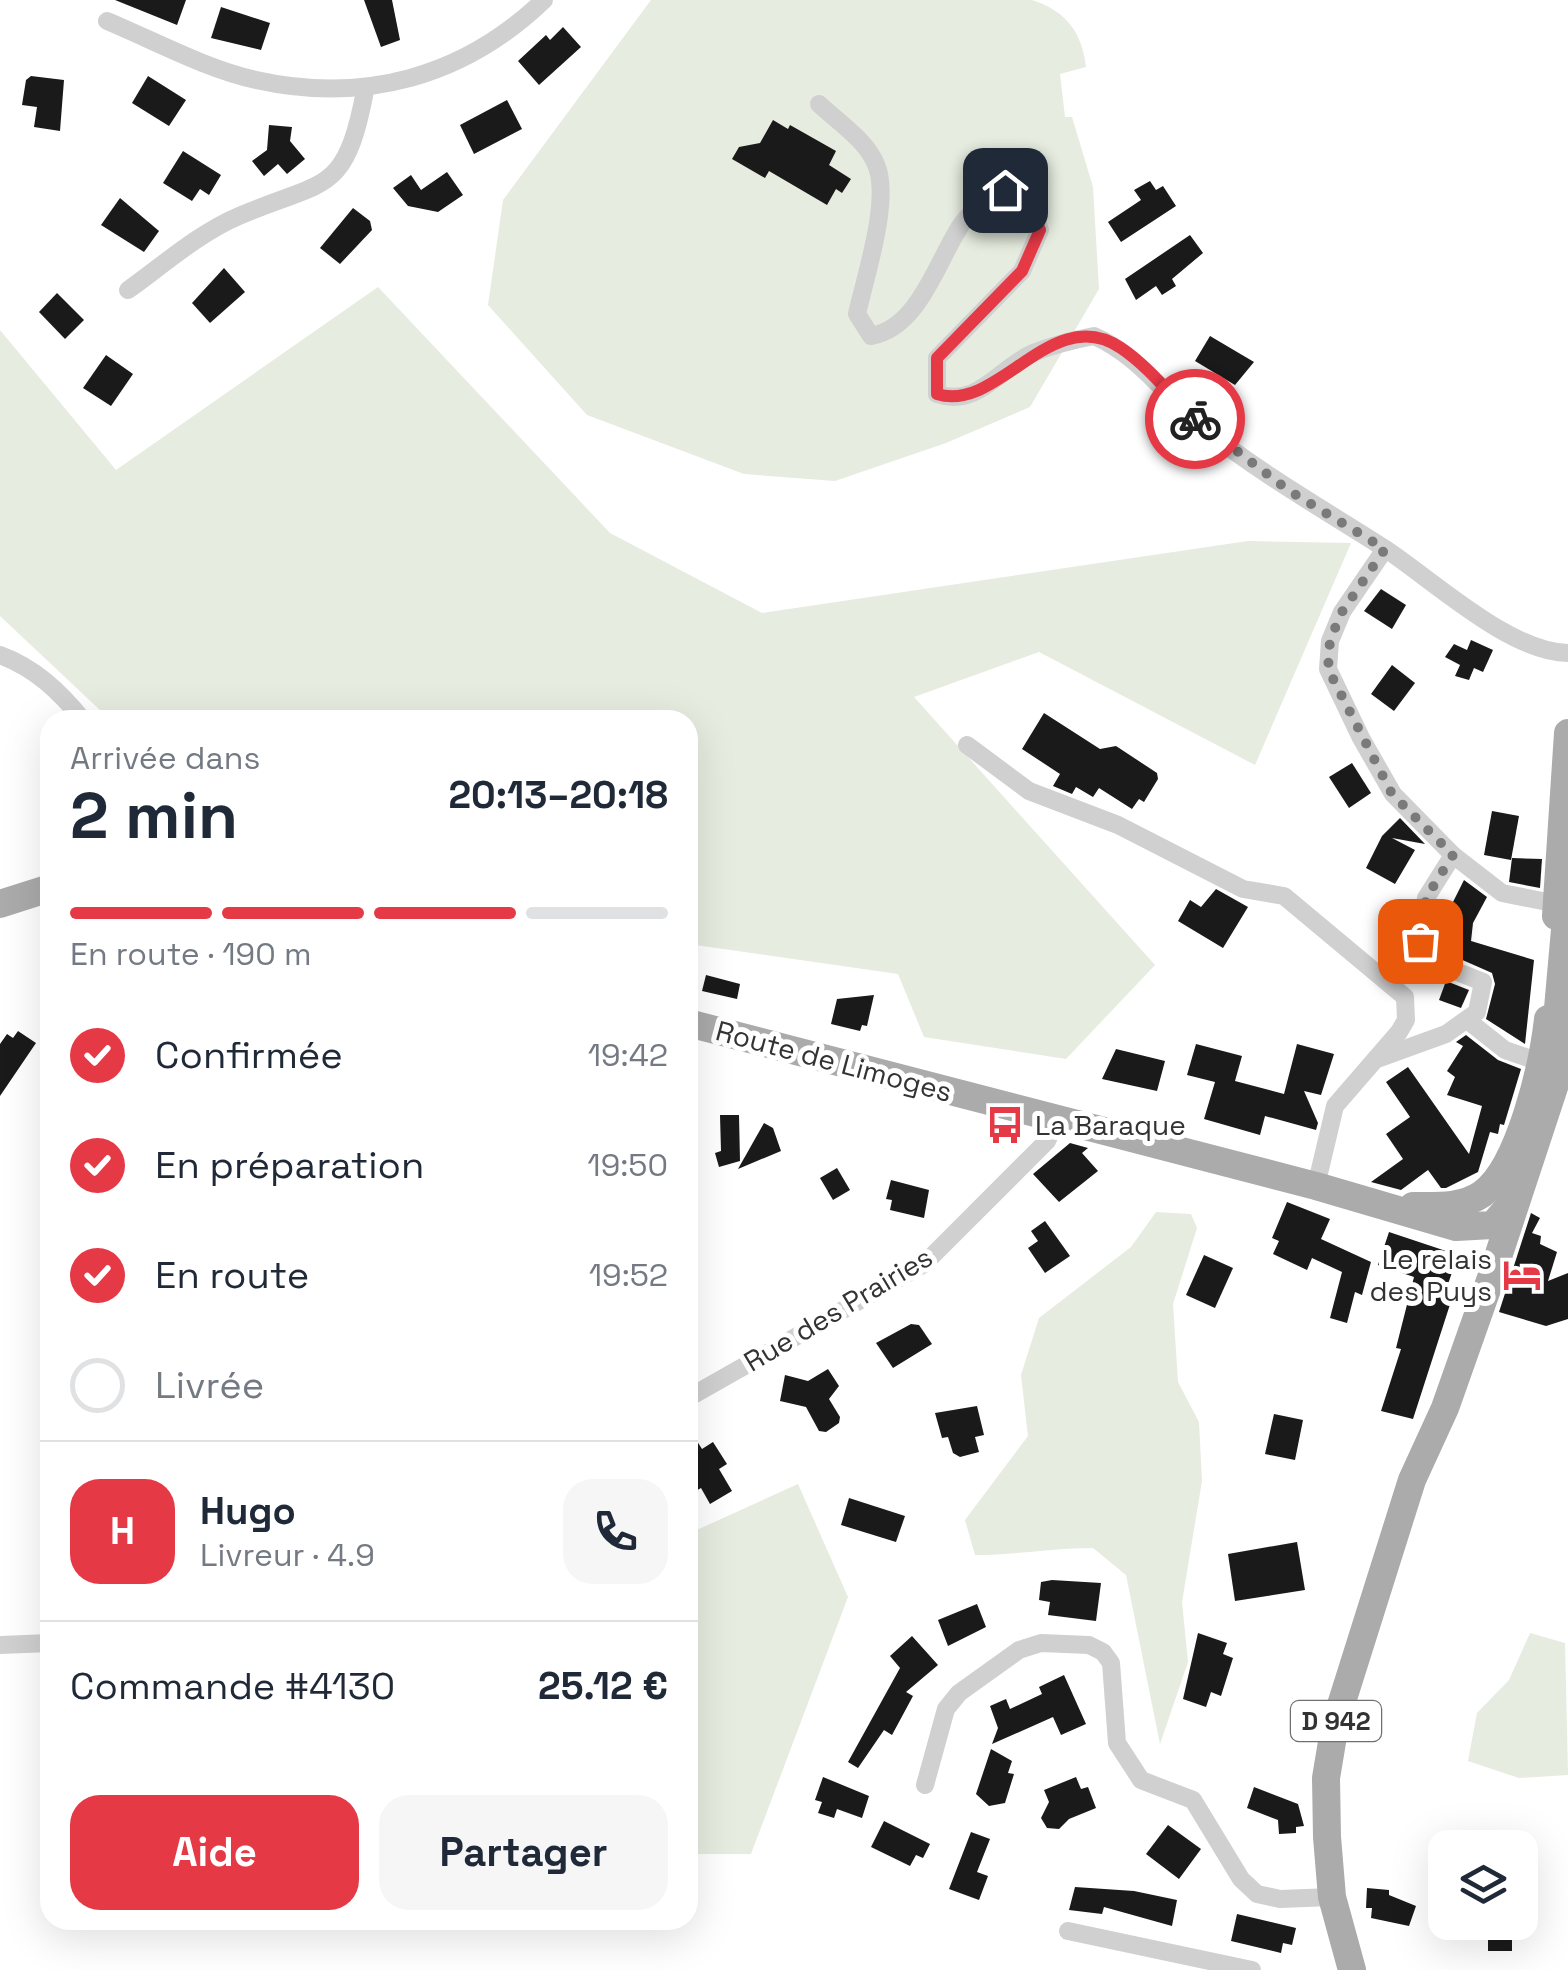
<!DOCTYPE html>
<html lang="fr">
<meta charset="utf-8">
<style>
body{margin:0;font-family:"Space Grotesk",sans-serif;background:#f6f6f7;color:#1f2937;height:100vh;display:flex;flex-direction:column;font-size:38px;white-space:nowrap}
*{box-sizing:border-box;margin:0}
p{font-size:32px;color:#747a83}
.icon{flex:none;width:55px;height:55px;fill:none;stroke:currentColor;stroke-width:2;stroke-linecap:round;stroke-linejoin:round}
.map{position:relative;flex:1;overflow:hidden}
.panel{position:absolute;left:40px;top:710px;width:658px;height:1220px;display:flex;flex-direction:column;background:#fff;border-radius:30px;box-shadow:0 10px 40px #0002}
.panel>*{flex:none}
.controls{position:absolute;left:1428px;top:1830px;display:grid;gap:20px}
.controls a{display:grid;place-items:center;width:110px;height:110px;border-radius:20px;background:#fff;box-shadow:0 10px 40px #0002;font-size:50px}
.pin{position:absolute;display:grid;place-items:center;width:85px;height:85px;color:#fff;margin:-42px;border-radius:20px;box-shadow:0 5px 15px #0006}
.courier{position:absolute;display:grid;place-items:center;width:100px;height:100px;margin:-50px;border:8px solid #e63946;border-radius:50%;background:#fff;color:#222;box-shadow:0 2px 12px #0007}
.head em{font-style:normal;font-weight:600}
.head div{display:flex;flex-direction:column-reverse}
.head{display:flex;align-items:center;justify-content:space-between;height:170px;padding:0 30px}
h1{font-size:65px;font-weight:600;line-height:75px}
.bar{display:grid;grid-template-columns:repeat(4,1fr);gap:15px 10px;align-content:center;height:120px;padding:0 30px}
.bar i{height:12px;border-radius:8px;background:#e0e1e3}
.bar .on{background:#e63946}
.bar p{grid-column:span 4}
.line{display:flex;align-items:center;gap:25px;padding:0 30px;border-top:2px solid #e0e1e3}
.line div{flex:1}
.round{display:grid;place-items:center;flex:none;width:105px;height:105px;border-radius:30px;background:#f6f6f7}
ol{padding:0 30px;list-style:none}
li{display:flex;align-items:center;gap:30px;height:110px}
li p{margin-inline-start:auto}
li .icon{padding:10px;border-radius:50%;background:#e63946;color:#fff;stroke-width:4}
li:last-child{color:#747a83}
li i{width:55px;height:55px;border:5px solid #e0e1e3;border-radius:50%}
.button{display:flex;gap:20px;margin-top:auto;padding:20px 30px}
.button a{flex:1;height:115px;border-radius:30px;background:#e63946;color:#fff;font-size:40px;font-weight:600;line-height:115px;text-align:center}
.button a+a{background:#f6f6f7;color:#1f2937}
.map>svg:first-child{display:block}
</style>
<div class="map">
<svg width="1568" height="1970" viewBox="0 0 1568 1970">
<rect width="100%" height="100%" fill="#fff"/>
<g fill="#e6ecdf">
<path d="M651,0H1032C1066,11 1082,32 1086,67L1060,74L1065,117H1072L1093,187L1099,289L1030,407L946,443L835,481L744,474L587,415L488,305L503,200Z"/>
<polygon points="378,287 610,533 762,613 1248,541 1351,543 1255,765 1039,652 914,697 1155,965 1066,1059 924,1037 898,974 688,944 688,720 102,720 101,711 0,616 0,330 116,470"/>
<path d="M1156,1212L1191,1214L1197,1228L1173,1304L1178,1382L1199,1422L1202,1481L1182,1602L1188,1662L1160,1744L1126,1575L1093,1548C1052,1548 1015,1555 975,1555L965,1520L1028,1436L1021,1375L1039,1318L1131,1247Z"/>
<polygon points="798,1484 848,1597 751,1854 693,1854 688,1845 688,1534"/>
<polygon points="1530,1633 1565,1643 1568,1775 1519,1778 1468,1761 1477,1713 1509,1680"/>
</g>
<g fill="#1a1a1a">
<polygon points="115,0 186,0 177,25"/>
<polygon points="364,0 392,0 400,40 381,47"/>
<polygon points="221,7 270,23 261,50 211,38"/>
<polygon points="563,27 581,47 539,85 518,61 546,35 550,40"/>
<polygon points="31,76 64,80 60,131 34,127 37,107 22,105 26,80"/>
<polygon points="148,76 186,100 169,126 132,103"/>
<polygon points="507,100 522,129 474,154 460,125"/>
<polygon points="773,120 788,129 790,125 836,151 829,165 851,179 842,193 836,189 827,205 769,171 765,178 732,159 739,147 760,143"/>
<polygon points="269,125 292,127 290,141 305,159 287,174 278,164 264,176 252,161 267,150"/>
<polygon points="183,151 221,175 209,195 200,189 192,201 163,183"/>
<polygon points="447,172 463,195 438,212 408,206 393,188 411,175 421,190"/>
<polygon points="1150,181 1156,190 1163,186 1176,206 1121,242 1108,222 1141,200 1134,190"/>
<polygon points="120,198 159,231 144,252 101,225"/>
<polygon points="353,208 370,221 372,230 340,264 320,248"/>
<polygon points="1190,235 1203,253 1172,279 1176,286 1162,295 1156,286 1136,300 1125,279"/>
<polygon points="224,268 245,292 210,323 192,303"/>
<polygon points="57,293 84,320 65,339 39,312"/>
<polygon points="1210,336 1254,362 1235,385 1195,361"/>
<polygon points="106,355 133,374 111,406 83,388"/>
<polygon points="1381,589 1406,605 1392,629 1364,611"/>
<polygon points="1471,640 1493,650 1483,672 1474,668 1469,680 1455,676 1460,665 1445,657 1454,644 1467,650"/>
<polygon points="1392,665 1415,683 1394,711 1371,694"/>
<polygon points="1044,713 1100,749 1116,746 1157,773 1158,779 1144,802 1139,799 1132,809 1099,788 1093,797 1076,787 1072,794 1053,786 1060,774 1022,749"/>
<polygon points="1352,763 1371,793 1349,808 1329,777"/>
<polygon points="1492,811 1519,816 1511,860 1484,855"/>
<polygon points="1400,818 1425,844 1392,838 1415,850 1395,884 1366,868 1382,836"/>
<polygon points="1512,858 1542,859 1540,888 1509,882"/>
<polygon points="1464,880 1487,897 1473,923 1471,941 1534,960 1525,1044 1486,1019 1495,984 1492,973 1433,947 1438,907 1449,910"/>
<polygon points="1216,889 1248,907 1223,948 1178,921 1190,900 1201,907"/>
<polygon points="706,975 740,984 737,999 702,991"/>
<polygon points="1446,981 1469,990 1461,1008 1439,1000"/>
<polygon points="874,995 867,1026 862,1025 860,1031 831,1024 837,999"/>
<polygon points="18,1031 36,1043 0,1096 0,1044 7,1034 13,1038"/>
<polygon points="1466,1035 1498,1060 1521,1069 1504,1125 1500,1124 1498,1134 1490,1132 1478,1172 1446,1188 1441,1188 1428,1170 1401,1190 1371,1182 1403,1159 1386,1134 1410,1117 1386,1082 1408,1067 1469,1154 1482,1106 1447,1095 1455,1077 1447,1071 1463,1046 1456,1042"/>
<polygon points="1196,1044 1242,1056 1235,1081 1284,1094 1297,1044 1334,1054 1321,1095 1304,1091 1318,1123 1316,1130 1265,1116 1260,1135 1204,1119 1215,1082 1187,1075"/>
<polygon points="1116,1049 1165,1061 1157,1091 1102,1079"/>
<polygon points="720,1115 739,1115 740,1161 719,1167 715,1153 721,1151"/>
<polygon points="764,1123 773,1128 781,1151 738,1169"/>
<polygon points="1070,1143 1088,1148 1082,1153 1098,1171 1059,1202 1033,1174"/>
<polygon points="837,1168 850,1190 833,1200 820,1178"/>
<polygon points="891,1180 929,1190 924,1218 890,1210 892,1200 886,1199"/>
<polygon points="1287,1202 1330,1219 1321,1239 1371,1262 1362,1295 1355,1292 1347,1323 1330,1318 1342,1272 1312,1258 1307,1270 1273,1254 1279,1241 1272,1238"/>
<polygon points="1531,1213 1540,1218 1532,1233 1541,1236 1540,1244 1557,1252 1548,1281 1568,1273 1568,1319 1546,1326 1499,1312"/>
<polygon points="1045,1221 1070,1256 1045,1273 1028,1248 1038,1241 1031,1231"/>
<polygon points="1389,1232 1458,1255 1447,1287 1455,1289 1413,1419 1381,1411 1401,1349 1396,1348 1414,1277 1378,1265"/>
<polygon points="1204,1255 1233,1268 1215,1308 1186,1295"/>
<polygon points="911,1324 919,1325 932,1344 893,1368 876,1343"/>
<polygon points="828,1369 839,1386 829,1399 840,1417 839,1423 826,1432 819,1431 806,1407 780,1401 785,1375 808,1381"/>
<polygon points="977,1406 984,1435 975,1437 979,1452 960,1457 953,1453 948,1437 942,1438 935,1413"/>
<polygon points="1274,1414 1303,1420 1295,1460 1265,1454"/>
<polygon points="688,1427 702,1449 713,1442 727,1464 719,1469 732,1491 710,1504 701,1488 694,1492 688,1481"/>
<polygon points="849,1498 905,1516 896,1542 841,1525"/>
<polygon points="1297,1542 1305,1590 1235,1601 1228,1554"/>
<polygon points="1052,1580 1101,1583 1096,1621 1048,1615 1050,1602 1039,1600 1041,1582"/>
<polygon points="977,1604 986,1627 948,1646 938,1620"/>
<polygon points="1198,1633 1227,1643 1223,1654 1233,1658 1221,1696 1211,1692 1206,1707 1183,1699"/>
<polygon points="912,1636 938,1665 906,1692 913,1696 892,1735 884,1730 858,1768 848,1762 900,1668 890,1656"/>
<polygon points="1064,1675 1086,1724 1061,1735 1053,1717 992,1744 998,1728 990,1706 1006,1699 1010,1709 1042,1694 1039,1687"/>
<polygon points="991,1749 1012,1761 1008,1773 1014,1774 1005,1803 989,1806 976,1794"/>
<polygon points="823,1777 869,1796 862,1818 837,1809 834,1818 818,1813 822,1802 815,1800"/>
<polygon points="1076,1777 1081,1789 1088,1787 1096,1808 1069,1819 1059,1829 1047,1828 1041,1818 1049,1802 1044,1790"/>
<polygon points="1254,1787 1298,1804 1304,1826 1296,1827 1296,1833 1279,1834 1278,1820 1247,1808"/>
<polygon points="884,1821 930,1844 923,1858 916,1855 910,1866 871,1847"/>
<polygon points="1168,1825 1201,1849 1179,1879 1146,1854"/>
<polygon points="971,1832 990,1839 977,1872 988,1876 979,1900 949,1889"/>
<polygon points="1075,1887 1134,1891 1177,1900 1172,1926 1104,1907 1102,1914 1069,1910"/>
<polygon points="1367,1888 1389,1890 1389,1895 1416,1906 1409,1926 1371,1918 1372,1908 1366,1908"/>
<polygon points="1237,1914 1296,1928 1292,1945 1283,1943 1281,1953 1231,1941"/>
<rect x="1488" y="1922" width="24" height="29"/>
</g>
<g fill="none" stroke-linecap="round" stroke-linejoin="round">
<g stroke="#d0d0d0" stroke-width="18">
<path d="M107,21C155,41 206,69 256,80C364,104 464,77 544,0"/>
<path d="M819,104C838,122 868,141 877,167C890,203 865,277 857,314L871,336C919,328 937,261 961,225C968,215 978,205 987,196L1024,190L1040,230L1022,271L937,358V394C978,408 999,368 1033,353C1053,345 1073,340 1094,336C1140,356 1167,398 1205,429C1261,474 1323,509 1384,548C1433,580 1509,652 1568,653"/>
<path d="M128,290C163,265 199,233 239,216C325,179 345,196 365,91"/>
<polyline points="1385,549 1342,612 1330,641 1328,669 1361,738 1393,794 1453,855 1502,893 1563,905"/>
<path d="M0,655C35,668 59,691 83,720"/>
<polyline points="967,745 1029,791 1118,825 1243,889 1284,896 1405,997 1406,1020 1399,1032 1335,1106 1316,1186"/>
<polyline points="1467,1020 1505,1050 1548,1065"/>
<polyline points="1377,1059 1446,1034 1477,1012 1483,982 1427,960 1420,950 1426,898 1453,855"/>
<polyline points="688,1398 924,1264 1047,1141 1057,1119"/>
<polyline points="0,1645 50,1643"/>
<polyline points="925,1785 946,1709 959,1693 1019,1650 1041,1643 1089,1645 1103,1652 1111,1663 1117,1743 1141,1780 1193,1800 1241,1879 1257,1894 1280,1899 1332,1897"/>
<polyline points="1068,1931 1252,1970"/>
</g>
<g stroke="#ababab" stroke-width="28">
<polyline points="0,904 50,888"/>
<polyline points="1556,916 1568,733"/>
<polyline points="688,1023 1316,1186 1456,1227 1493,1225 1512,1203"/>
<polyline points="1555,1042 1568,896"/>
<path d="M1413,1206C1435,1206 1462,1208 1482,1194C1520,1167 1543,1064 1548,1019"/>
<polyline points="1352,1970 1332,1897 1327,1837 1326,1778 1335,1724 1412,1480 1445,1408 1492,1275 1560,1069 1568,1021"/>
</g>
</g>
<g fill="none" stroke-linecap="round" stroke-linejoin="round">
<polyline stroke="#7a7a7a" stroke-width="10" stroke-dasharray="0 18" points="1195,419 1288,490 1385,549 1342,612 1330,640 1328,669 1392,794 1453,855 1426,898 1420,941"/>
<path stroke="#e63946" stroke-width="12" d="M1005,190H1024L1040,230L1022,271L937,358V394C998,414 1052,301 1121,348C1148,366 1172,397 1195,419"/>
</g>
<defs>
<g id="bus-bare" transform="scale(3)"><path d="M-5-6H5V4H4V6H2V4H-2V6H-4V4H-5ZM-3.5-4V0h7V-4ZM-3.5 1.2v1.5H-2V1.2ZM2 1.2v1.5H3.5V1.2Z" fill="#e63946" stroke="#fff" stroke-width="2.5" paint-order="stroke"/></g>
<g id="hotel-bare" transform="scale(3)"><path d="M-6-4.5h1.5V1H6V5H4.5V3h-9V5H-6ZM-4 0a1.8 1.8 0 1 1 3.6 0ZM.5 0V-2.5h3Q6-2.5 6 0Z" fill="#e63946" stroke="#fff" stroke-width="2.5" paint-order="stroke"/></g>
</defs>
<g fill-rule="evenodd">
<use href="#bus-bare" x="1005" y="1125"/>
<use href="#hotel-bare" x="1522" y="1275"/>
</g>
<g text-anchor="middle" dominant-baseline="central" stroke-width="10" stroke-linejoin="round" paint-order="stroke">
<rect fill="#fff" stroke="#707070" stroke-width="2.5" x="1291" y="1701" width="90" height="40" rx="8"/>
<g font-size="25" font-weight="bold" fill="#333">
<text x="1336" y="1721">D 942</text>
</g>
<g font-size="28" fill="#333" stroke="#fff">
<text transform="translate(834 1061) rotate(15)">Route de Limoges</text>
<text transform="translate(838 1309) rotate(-31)">Rue des Prairies</text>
</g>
<g font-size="28" fill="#333" stroke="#fff" text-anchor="start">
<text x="1035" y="1125">La Baraque</text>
<text x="1492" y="1259" text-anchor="end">Le relais<tspan x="1492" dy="32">des Puys</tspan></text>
</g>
</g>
</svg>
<div class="controls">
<a><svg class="icon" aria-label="layers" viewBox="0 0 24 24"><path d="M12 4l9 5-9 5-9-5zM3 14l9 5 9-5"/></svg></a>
</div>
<div class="pin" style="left:1420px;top:941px;background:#ea580c"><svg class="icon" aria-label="bag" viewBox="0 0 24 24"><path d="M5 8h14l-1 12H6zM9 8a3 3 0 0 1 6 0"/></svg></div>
<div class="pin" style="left:1005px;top:190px;background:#1f2937"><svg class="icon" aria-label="home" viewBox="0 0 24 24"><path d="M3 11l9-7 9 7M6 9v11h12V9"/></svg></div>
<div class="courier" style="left:1195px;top:419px"><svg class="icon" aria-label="bike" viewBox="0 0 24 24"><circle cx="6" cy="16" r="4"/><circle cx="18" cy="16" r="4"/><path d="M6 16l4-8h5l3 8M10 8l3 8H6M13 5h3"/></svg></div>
<section class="panel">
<div class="head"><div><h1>2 min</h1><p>Arrivée dans</p></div><em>20:13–20:18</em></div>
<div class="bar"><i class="on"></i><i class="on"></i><i class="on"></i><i></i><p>En route · 190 m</p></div>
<ol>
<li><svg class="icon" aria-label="check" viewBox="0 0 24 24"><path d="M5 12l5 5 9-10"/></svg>Confirmée<p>19:42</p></li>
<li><svg class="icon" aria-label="check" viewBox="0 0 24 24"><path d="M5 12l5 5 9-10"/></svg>En préparation<p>19:50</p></li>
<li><svg class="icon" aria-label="check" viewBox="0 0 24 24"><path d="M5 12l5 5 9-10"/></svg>En route<p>19:52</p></li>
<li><i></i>Livrée</li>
</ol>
<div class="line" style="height:180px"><b class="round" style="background:#e63946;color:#fff">H</b><div><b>Hugo</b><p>Livreur · 4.9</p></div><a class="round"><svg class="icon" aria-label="phone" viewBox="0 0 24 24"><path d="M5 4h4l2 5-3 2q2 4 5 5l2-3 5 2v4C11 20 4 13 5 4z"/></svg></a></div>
<div class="line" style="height:130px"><div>Commande #4130</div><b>25.12 €</b></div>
<div class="button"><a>Aide</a><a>Partager</a></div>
</section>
</div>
